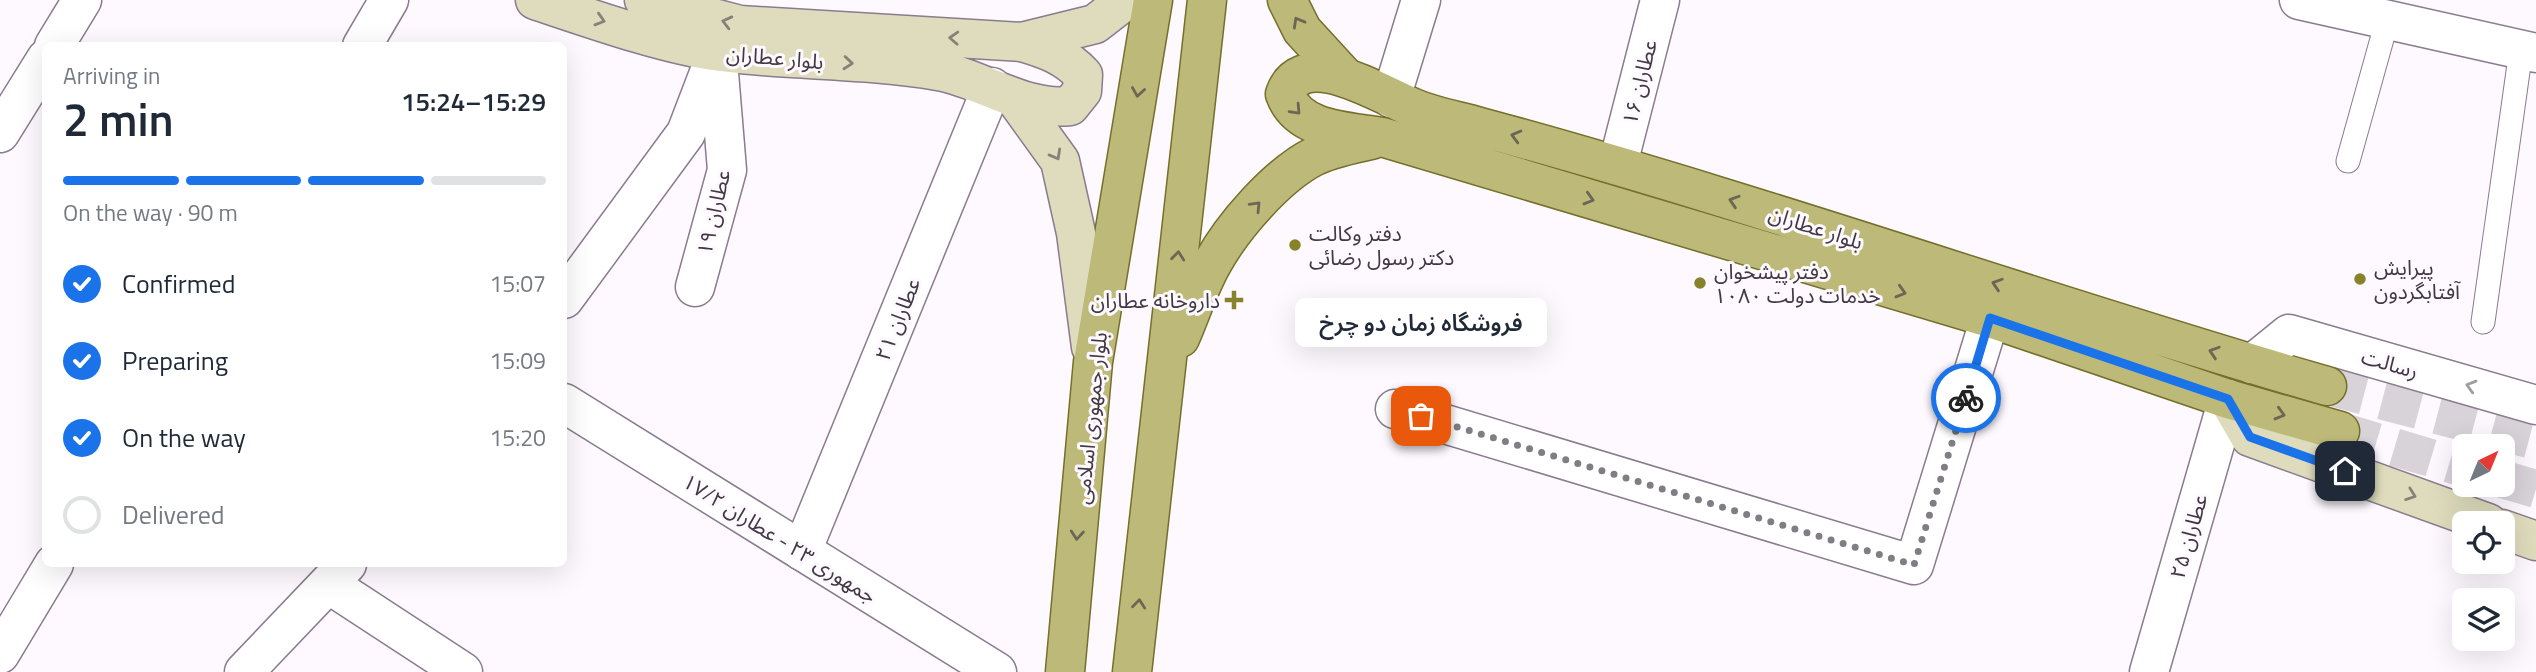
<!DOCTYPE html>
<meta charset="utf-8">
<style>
body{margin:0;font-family:"Titillium Web","Noto Sans Arabic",sans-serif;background:#f2f2f3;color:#1f2937;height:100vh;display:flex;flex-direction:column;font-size:26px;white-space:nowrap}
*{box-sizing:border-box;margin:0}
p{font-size:23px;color:#747a83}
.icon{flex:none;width:38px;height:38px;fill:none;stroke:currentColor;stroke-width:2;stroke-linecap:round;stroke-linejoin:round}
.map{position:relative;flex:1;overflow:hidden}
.details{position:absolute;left:42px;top:42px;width:525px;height:525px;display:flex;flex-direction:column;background:#fff;border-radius:10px;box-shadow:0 7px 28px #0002}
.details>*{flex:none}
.needle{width:46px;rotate:43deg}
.fabs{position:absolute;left:2452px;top:434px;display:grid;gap:14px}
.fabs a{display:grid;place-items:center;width:63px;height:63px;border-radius:10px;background:#fff;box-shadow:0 7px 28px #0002;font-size:35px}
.pin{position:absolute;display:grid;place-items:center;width:60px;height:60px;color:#fff;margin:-30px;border-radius:14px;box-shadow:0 4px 10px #0006}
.courier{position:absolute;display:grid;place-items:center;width:70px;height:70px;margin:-35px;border:5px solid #1a73e8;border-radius:50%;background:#fff;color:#222;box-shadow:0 2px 9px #0007}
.bubble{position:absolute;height:49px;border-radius:10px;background:#fff;box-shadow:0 7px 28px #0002;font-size:23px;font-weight:600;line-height:49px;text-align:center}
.head em{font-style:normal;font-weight:600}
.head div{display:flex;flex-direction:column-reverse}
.head{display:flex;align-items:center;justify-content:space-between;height:119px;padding:0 21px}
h1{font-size:46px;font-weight:600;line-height:52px}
.bar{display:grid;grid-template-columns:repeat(4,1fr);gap:10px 7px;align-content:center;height:84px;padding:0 21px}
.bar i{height:9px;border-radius:5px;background:#e0e1e3}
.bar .on{background:#1a73e8}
.bar p{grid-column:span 4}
ol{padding:0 21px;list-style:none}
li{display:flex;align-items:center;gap:21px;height:77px}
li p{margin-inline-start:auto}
li .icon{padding:7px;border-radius:50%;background:#1a73e8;color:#fff;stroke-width:4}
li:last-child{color:#747a83}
li i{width:38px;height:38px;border:4px solid #e0e1e3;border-radius:50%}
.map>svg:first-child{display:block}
</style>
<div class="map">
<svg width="2536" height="672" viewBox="0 0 2536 672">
<rect width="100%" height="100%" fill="#fdf9fe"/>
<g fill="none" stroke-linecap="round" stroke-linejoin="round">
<g stroke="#d7d3d8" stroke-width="38" stroke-dasharray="38 19" stroke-linecap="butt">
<polyline points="2327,386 2536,441"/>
<polyline points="2340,431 2464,468"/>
<polyline points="2502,479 2536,489"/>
</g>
<g stroke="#8b7b8f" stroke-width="25">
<g id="service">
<polyline points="2348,161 2387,21"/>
<polyline points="2483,322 2521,50"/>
</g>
</g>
<g stroke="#8b7b8f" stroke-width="41">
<g id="minor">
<polyline points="2299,0 2536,53"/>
<polyline points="54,46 82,0"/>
<polyline points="362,46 389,0"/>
<polyline points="1391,98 1421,0"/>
<polyline points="0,133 46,59"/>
<polyline points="1618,164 1660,0"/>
<polyline points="695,287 727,170 718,61"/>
<polyline points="564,299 686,133 717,52"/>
<polyline points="564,403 997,672"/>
<polyline points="1395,409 1914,565 1990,318"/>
<polyline points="802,551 992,87"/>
<polyline points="330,585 463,672"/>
<polyline points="0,654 54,564"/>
<polyline points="244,672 347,564"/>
<polyline points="2149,672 2228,399"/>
</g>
</g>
<g stroke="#8b7b8f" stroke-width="41">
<polyline id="tertiary" points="2252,364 2289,334 2536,405"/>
</g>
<g stroke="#8b7b8f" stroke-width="41">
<g id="secondary">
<path d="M535,0C589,18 665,45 720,52C792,61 867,59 938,71C984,79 1023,111 1070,106L1082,91L1083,75C1066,56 1046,49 1022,42L740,25L644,0"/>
<polyline points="1022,42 1095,24 1126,0"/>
<polyline points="1016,100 1060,161 1076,233 1091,347"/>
<polyline points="2228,399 2250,437 2488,523"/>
<polyline points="2502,529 2536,541"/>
</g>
</g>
<g stroke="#756f2b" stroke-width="41">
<g id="primary">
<polyline points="1287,0 1302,30 1346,78"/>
<path d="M1180,338C1191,313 1199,287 1212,264C1232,227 1277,175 1315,156C1333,148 1352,144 1371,140"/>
<path d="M2327,386C2043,304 1765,204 1480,127C1459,121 1436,117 1416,109C1384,97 1303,43 1285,94C1299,132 1348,131 1382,137L1990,318L2228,399L2340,431"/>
<polyline points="1065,672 1093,362 1153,0"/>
<polyline points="1132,672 1207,0"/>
</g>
</g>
<use href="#service" stroke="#fff" stroke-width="23"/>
<use href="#minor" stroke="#fff" stroke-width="38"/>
<use href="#tertiary" stroke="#fff" stroke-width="38"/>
<use href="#secondary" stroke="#dedcbc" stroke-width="38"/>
<use href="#primary" stroke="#bdba79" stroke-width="38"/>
</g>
<defs><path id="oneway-chevron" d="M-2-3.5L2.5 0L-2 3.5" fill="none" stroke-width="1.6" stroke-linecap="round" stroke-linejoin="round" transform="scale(1.75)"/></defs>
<g stroke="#878279">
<use href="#oneway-chevron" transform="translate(600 20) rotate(17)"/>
<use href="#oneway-chevron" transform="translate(727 22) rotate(-166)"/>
<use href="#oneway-chevron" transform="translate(954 38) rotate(-177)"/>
<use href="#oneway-chevron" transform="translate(848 63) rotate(5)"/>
<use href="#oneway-chevron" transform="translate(1056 155) rotate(61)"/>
<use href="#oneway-chevron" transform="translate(2411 495) rotate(20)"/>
</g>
<g stroke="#6c6655">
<use href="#oneway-chevron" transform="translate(1298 22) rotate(-119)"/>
<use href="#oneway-chevron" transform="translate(1138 92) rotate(99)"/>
<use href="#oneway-chevron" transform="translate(1296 110) rotate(47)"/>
<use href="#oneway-chevron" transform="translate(1516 136) rotate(-165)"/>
<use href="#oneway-chevron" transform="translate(1589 199) rotate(16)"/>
<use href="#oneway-chevron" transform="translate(1734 201) rotate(-162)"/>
<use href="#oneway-chevron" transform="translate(1256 206) rotate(-46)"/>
<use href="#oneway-chevron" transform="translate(1178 256) rotate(-84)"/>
<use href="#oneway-chevron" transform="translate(1997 284) rotate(-162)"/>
<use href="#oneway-chevron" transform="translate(1901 292) rotate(16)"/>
<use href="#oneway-chevron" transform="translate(2214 352) rotate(-162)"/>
<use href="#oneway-chevron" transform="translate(2280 414) rotate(16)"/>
<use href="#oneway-chevron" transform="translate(1077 535) rotate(95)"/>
<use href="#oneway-chevron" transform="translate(1139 604) rotate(-84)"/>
</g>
<use stroke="#a09ca0" href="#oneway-chevron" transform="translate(2471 386) rotate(-164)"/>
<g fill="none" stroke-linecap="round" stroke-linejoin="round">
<polyline stroke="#827c84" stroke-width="7" stroke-dasharray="0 12.6" points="1421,416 1914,565 1966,398"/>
<polyline stroke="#1a73e8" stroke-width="9" points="1966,398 1990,318 2228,399 2250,437 2345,471"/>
</g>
<g fill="#88832b" stroke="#fdf9fe" stroke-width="2.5">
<circle cx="1295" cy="245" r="7"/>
<circle cx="2360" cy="279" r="7"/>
<circle cx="1700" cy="283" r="7"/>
<path d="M1230.5 289.5h7v7h7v7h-7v7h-7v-7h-7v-7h7z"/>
</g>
<g text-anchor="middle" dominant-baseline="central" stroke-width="6" stroke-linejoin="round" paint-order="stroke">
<g font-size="21" fill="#403942" stroke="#fdf9fe">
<text transform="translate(775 57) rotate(5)">بلوار عطاران</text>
<text transform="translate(1639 82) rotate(-76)">عطاران ۱۶</text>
<text transform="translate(713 212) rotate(-77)">عطاران ۱۹</text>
<text transform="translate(1816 227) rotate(18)">بلوار عطاران</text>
<text transform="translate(897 319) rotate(-68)">عطاران ۲۱</text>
<text transform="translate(2390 363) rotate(16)">رسالت</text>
<text transform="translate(1090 418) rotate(-84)">بلوار جمهوری اسلامی</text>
<text transform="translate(2188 536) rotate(-74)">عطاران ۲۵</text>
<text transform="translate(780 538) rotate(32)">جمهوری ۲۳ - عطاران ۱۷/۲</text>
</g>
<g font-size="21" fill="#403942" stroke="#fdf9fe" text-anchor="start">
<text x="1309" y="233">دفتر وکالت<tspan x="1309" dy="24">دکتر رسول رضائی</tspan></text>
<text x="2374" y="267">پیرایش<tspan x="2374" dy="24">آفتابگردون</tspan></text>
<text x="1714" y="271">دفتر پیشخوان<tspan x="1714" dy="24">خدمات دولت ۱۰۸۰</tspan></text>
<text x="1220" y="300" text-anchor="end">داروخانه عطاران</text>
</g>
</g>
</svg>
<div class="fabs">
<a><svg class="needle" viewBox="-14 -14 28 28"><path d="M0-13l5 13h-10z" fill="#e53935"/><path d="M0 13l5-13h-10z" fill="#747a83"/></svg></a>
<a><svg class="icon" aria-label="locate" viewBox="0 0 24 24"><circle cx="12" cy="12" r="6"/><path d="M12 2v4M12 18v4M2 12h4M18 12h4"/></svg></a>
<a><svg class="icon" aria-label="layers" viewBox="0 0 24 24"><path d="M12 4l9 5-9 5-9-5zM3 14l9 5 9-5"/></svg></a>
</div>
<div class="pin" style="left:1421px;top:416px;background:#ea580c"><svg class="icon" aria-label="bag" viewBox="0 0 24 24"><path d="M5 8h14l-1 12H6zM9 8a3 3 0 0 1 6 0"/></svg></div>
<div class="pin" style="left:2345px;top:471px;background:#1f2937"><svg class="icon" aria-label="home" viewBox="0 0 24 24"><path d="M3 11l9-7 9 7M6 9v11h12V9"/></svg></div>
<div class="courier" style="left:1966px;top:398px"><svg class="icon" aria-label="bike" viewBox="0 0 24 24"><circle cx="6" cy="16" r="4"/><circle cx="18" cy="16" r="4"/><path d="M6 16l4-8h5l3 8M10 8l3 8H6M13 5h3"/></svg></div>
<div class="bubble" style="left:1295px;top:298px;width:252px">فروشگاه زمان دو چرخ</div>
<section class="details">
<div class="head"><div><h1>2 min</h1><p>Arriving in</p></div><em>15:24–15:29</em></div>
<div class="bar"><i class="on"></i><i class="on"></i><i class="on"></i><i></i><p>On the way · 90 m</p></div>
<ol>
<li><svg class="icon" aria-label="check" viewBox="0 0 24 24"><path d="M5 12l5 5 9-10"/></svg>Confirmed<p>15:07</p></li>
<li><svg class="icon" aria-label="check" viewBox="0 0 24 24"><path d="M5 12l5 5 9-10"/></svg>Preparing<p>15:09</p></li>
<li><svg class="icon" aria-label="check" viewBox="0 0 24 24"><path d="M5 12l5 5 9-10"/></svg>On the way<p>15:20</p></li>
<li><i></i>Delivered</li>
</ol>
</section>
</div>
